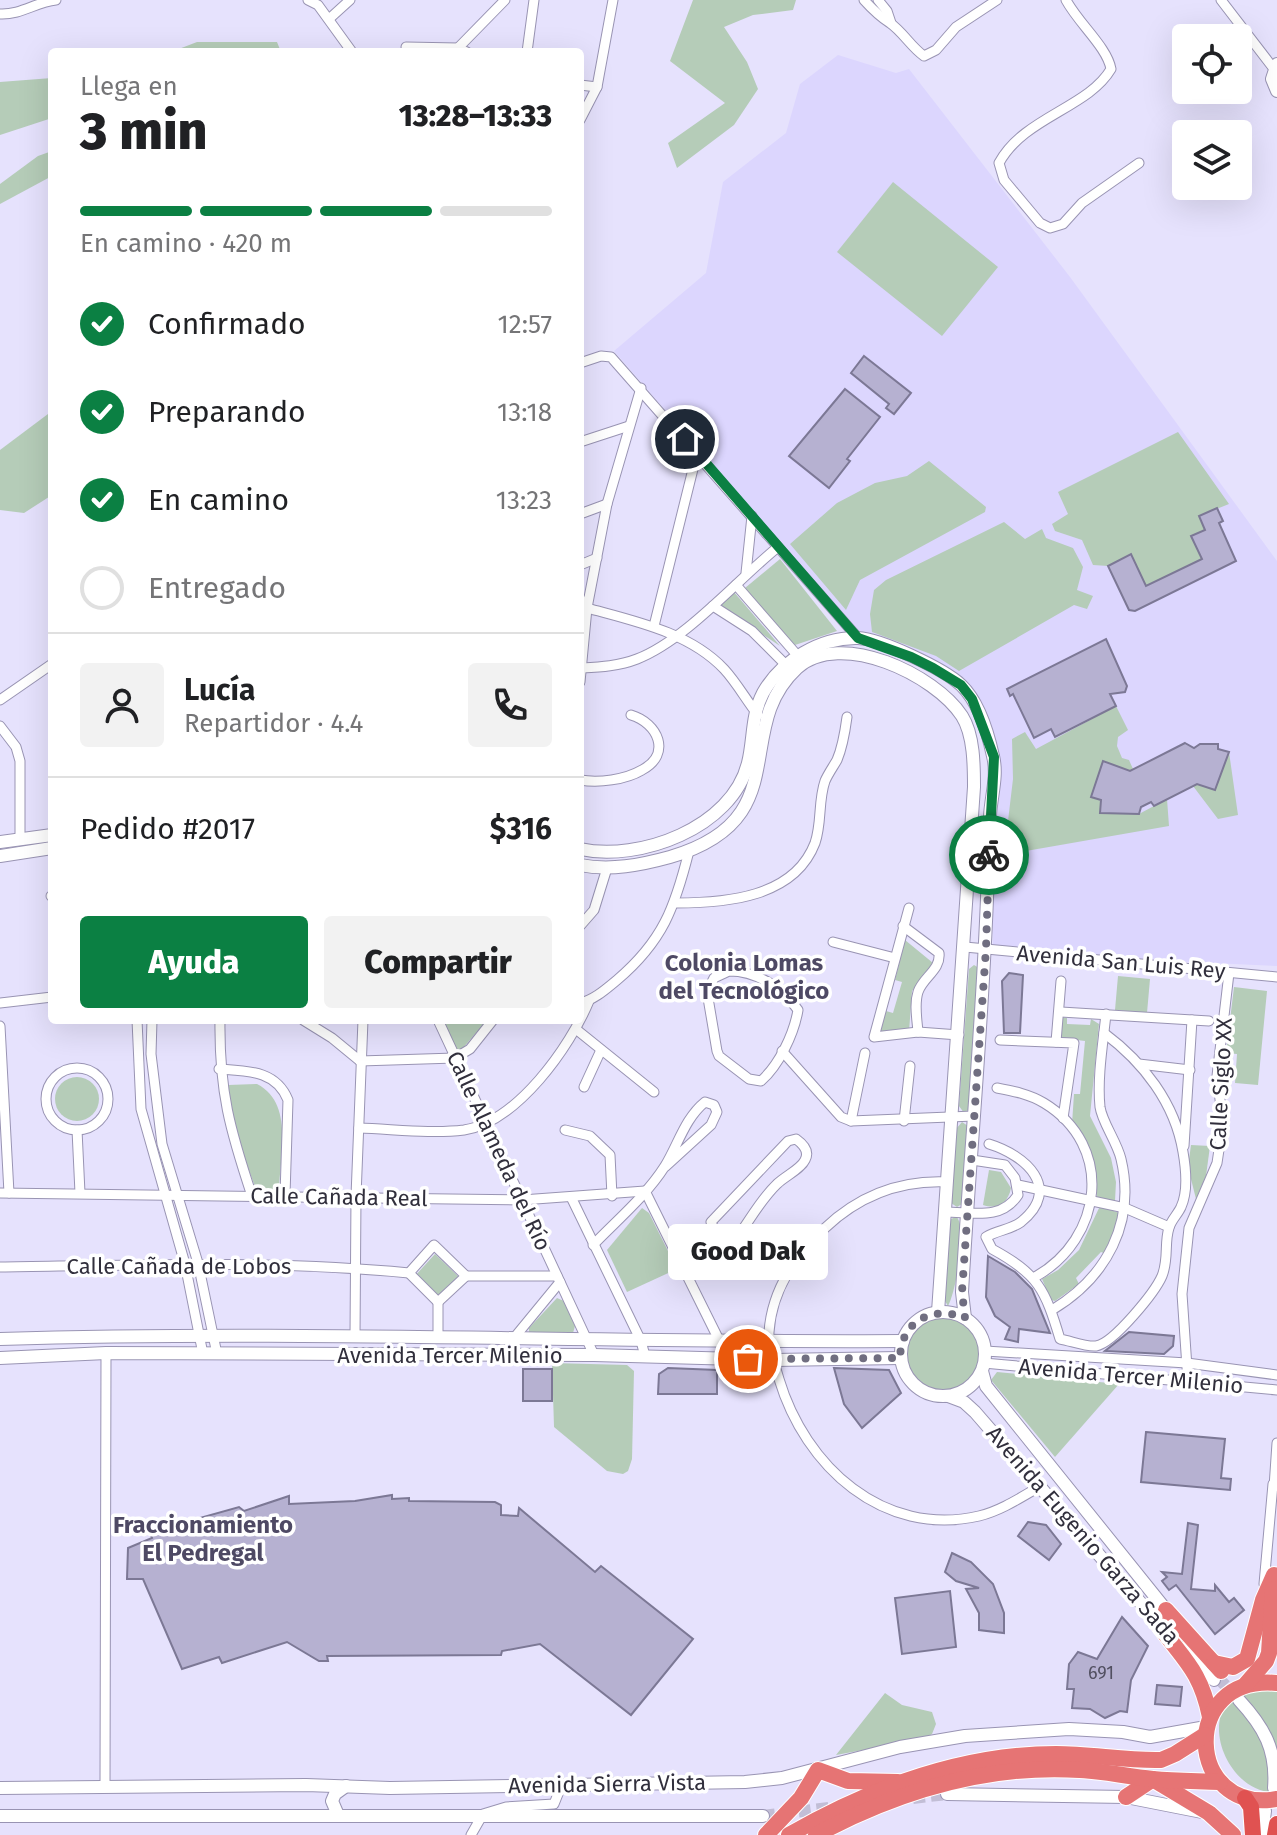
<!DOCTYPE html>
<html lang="es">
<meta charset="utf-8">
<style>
body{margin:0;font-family:"Fira Sans",sans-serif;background:#f2f2f2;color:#202124;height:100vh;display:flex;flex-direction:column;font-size:30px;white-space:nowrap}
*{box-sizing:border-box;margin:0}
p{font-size:26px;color:#757577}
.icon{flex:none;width:44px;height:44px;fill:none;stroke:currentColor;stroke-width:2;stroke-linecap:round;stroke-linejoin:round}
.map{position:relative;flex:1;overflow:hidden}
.panel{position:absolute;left:48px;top:48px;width:536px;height:976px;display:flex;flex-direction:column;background:#fff;border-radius:8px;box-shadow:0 8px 32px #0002}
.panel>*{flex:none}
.fabs{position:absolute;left:1172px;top:24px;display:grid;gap:16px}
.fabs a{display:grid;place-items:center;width:80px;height:80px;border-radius:8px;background:#fff;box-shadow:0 8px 32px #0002;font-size:40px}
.pin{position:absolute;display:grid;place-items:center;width:68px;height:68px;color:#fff;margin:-34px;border:4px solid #fff;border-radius:50%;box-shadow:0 2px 8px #0007}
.courier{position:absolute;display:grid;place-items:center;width:80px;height:80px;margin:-40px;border:6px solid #0b8043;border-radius:50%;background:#fff;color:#222;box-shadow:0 2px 10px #0007}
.bubble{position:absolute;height:56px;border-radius:8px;background:#fff;box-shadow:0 8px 32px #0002;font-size:26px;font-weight:800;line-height:56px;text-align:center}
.head em{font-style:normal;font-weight:800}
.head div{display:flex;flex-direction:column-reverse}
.head{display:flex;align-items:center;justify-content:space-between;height:136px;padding:0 32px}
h1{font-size:52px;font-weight:800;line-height:60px}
.bar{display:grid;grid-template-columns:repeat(4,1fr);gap:12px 8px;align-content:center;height:96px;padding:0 32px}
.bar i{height:10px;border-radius:6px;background:#e0e0e0}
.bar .active{background:#0b8043}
.bar p{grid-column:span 4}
.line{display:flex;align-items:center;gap:20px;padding:0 32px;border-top:2px solid #e0e0e0}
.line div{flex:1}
.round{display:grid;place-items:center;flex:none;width:84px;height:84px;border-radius:8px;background:#f2f2f2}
ol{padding:0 32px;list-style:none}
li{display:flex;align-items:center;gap:24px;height:88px}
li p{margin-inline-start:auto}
li .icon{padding:8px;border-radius:50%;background:#0b8043;color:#fff;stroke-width:4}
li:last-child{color:#757577}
li i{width:44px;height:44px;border:4px solid #e0e0e0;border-radius:50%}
.action{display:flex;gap:16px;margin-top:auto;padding:16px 32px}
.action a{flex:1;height:92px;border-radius:8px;background:#0b8043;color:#fff;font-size:32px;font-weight:800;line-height:92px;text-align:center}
.action a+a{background:#f2f2f2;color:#202124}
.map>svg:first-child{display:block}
</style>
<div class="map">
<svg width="1277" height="1835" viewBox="0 0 1277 1835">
<rect width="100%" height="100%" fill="#e6e2fd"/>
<polygon fill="#dcd6fe" points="838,55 896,73 909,69 1070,277 1277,561 1277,966 1168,961 993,945 992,895 998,765 961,683 860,634 614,351 706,273 723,182 786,133 800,84"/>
<g fill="#b5ccb8">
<polygon points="693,0 796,0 793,10 753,15 724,27 747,62 758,89 734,125 677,168 668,143 725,103 670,61"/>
<polygon points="197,42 277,42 281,52 171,52"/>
<polygon points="52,78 52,118 0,135 0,82"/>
<polygon points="52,151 52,176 0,204 0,184 38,156"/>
<polygon points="893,182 998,267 942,336 837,252"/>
<polygon points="52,411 52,495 24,513 0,510 0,450"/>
<polygon points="1178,432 1229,504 1199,516 1209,539 1202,559 1146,586 1131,554 1108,566 1093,565 1082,540 1055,531 1052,524 1068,514 1058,492"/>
<polygon points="929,461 986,507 985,512 860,580 846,610 790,544 837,503 875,483 907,476"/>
<polygon points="1004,522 1025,539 1042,529 1046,538 1073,548 1083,567 1077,590 1093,596 1087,609 1074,605 959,671 936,656 872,632 870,614 874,590 886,580"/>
<polygon points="780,559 837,631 795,645 783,635 745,588"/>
<polygon points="734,592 780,646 718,605"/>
<polygon points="1116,706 1128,730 1118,737 1117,746 1122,758 1129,760 1133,769 1130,771 1103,761 1091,797 1101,800 1101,813 1139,814 1167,799 1169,826 1015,853 1005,846 1013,779 1012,739 1025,732 1036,749"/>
<polygon points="1229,752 1238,815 1218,819 1193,786 1197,784 1215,790"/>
<polygon points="905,940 933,963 912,991 909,1032 879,1033 886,1011 893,1013 902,982 895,980"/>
<polygon points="974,965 979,968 969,1109 964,1113 959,1106 969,969"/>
<polygon points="1118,976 1150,979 1147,1013 1115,1010"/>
<polygon points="1234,987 1267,991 1258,1085 1235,1083 1237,1054 1226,1053"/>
<polygon points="1062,1017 1067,1018 1067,1024 1090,1025 1091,1019 1099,1024 1090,1116 1111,1158 1116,1182 1115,1201 1097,1197 1091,1159 1072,1124 1074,1094 1080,1094 1085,1041 1060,1038"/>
<polygon points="441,1020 487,1020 457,1055"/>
<circle cx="77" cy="1099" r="22"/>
<path d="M257,1084C294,1103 280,1155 279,1190L257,1192L234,1130L228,1085Z"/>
<polygon points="962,1122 968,1126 962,1204 957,1207 951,1203 956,1129"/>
<polygon points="1191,1145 1210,1146 1206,1176 1196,1199 1188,1167"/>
<path d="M989,1170L1001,1172L1011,1188C1008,1203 998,1210 983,1205Z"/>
<polygon points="1100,1206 1122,1214 1106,1254 1101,1252 1076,1278 1079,1284 1055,1301 1051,1300 1042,1279 1058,1270 1079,1250"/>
<polygon points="642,1208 649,1213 677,1269 627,1292 607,1250"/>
<path d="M956,1216C968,1227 956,1291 948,1306L945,1301L950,1220Z"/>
<polygon points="435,1254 459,1277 438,1299 414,1277"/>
<polygon points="557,1298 564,1301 575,1326 573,1333 529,1334 529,1328"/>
<circle cx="943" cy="1355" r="40"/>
<polygon points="552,1363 627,1365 634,1371 632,1459 628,1471 623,1474 607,1471 554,1427"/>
<polygon points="997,1372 1119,1384 1055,1457 991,1380"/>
<path d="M1246,1689H1277V1792C1237,1796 1204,1737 1226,1704C1231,1698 1240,1693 1246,1689Z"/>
<polygon points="885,1693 902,1705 932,1712 936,1724 932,1734 923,1739 836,1755"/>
</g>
<g fill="#b6b1d1" stroke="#7c7895" stroke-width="2">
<polygon points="864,356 911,393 894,414 886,408 889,404 851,373"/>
<polygon points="845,389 880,417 847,459 850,461 829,488 789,456"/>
<polygon points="1217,508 1223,521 1219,523 1236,561 1135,611 1129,610 1108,566 1131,554 1146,586 1202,559 1191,536 1205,530 1199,516"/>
<polygon points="1106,639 1127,686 1125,692 1110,694 1116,706 1055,737 1051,729 1034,738 1013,694 1010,696 1007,689"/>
<polygon points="1185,743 1194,748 1200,744 1218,744 1218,749 1229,752 1215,790 1197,784 1154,806 1151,802 1141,807 1139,814 1100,813 1101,800 1091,797 1103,761 1130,771"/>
<polygon points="1009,973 1023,975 1020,1033 1004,1033 1002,981"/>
<polygon points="988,1256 1015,1272 1032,1289 1050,1333 1019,1329 1018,1342 1005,1339 1010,1327 995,1316 986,1297"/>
<polygon points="1129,1332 1174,1336 1173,1346 1164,1354 1105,1351"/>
<polygon points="668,1368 717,1370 717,1394 658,1394 659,1374"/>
<polygon points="834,1368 889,1370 901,1393 862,1428 844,1404"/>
<rect x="523" y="1369" width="29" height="32"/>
<polygon points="1146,1432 1225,1439 1221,1478 1231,1479 1230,1490 1141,1482"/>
<polygon points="392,1495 392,1499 409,1498 409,1501 495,1502 501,1505 501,1515 518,1516 519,1508 595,1572 601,1566 693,1639 631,1715 540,1644 502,1651 501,1655 327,1656 328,1661 319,1661 287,1642 222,1663 219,1657 182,1669 143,1579 127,1579 128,1548 152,1538 150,1532 239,1507 244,1511 289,1496 289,1504 355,1501"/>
<polygon points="1028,1522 1046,1525 1061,1544 1049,1560 1018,1536"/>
<polygon points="1188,1523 1198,1525 1191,1589 1215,1591 1215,1585 1229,1602 1234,1598 1244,1610 1215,1634 1176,1585 1169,1590 1162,1581 1167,1577 1162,1572 1182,1574"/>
<polygon points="952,1553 971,1562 993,1584 1004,1613 1004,1633 979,1630 979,1613 966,1589 979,1588 956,1581 945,1572"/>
<polygon points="950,1591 956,1647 902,1654 895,1598"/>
<polygon points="1122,1617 1148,1646 1131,1680 1127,1712 1120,1711 1105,1718 1090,1709 1072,1708 1074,1689 1067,1689 1069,1664 1078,1652 1097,1659"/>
<polygon points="1157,1685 1182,1687 1180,1706 1155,1704"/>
</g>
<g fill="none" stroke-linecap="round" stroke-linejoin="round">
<g stroke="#c2bed6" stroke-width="12" stroke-dasharray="12 6" stroke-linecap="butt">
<polyline points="1217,1677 1237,1697"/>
<polyline points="913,1798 947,1794"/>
<polyline points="763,1816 836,1807"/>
</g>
<g stroke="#9994b3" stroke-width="11">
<g id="minor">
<polyline points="308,0 318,5 352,52"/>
<path d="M864,0C873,10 879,16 890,23C903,32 911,47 924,56L936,50L956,27L997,0"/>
<polyline points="878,0 887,11 891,23"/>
<path d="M1066,0C1079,24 1107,47 1111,69C1088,108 1024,117 999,163L1004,180L1040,223L1050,228L1063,224L1082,203L1139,163"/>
<polyline points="1221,0 1274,69"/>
<path d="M0,14C21,15 36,2 56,0"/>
<polyline points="329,19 350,0"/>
<polyline points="406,47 458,48 467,52"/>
<polyline points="458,48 505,0"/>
<polyline points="527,52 534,0"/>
<polyline points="580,85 597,87"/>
<polyline points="580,120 597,87 613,0"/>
<polyline points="580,363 601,356 611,357 858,638"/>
<polyline points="580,442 629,426"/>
<polyline points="580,514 607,504"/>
<polyline points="580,565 597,558"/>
<polyline points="746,573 752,516"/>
<polyline points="736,585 797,655"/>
<path d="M580,598L587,608C634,621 689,632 724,669C737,683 746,700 758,715"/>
<polyline points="713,606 752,631 785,664"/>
<polyline points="654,626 697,453"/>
<path d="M582,668C601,667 619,666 637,659C686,640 737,580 778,547"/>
<polyline points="580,682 587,608 607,504 641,388"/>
<polyline points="0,700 52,664"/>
<polyline points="0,726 16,747 20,761 20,839"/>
<path d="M580,780C599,783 625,780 642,770C672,754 658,723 631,715"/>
<polyline points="51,896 52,896"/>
<path d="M676,903C725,903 794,898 815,843C822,823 818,801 825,781C828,774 833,767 837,760C843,746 845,732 847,717"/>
<polyline points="909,908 874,1037 918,1032 959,1035"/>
<polyline points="580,926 594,910 607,868"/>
<path d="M903,926L939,953C941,970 923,977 918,992C914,1004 917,1019 918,1032"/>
<polyline points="833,942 895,958"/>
<polyline points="965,947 1277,977"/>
<path d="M729,971C756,971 782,987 798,1010C794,1034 779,1065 761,1081L749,1079L719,1056L717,1051L707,992L714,978Z"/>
<polyline points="0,1003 52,997"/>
<path d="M580,1003C594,1000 606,989 617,980C663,941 675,907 689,851"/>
<polyline points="1061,1012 1209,1021"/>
<polyline points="137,1020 141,1109 185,1264 203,1354"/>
<polyline points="152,1020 151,1054 162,1144 198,1263 217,1354"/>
<path d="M220,1020C219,1091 230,1130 252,1196"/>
<polyline points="303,1020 332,1038 360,1061"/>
<polyline points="438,1020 594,1355"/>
<polyline points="0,1026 9,1193"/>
<polyline points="577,1030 654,1092"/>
<polyline points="1000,1040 1074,1043 1063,1118"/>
<polyline points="1056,1042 1061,981"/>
<polyline points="782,1051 841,1117 851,1121 974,1116"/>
<polyline points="360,1061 455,1058 470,1049 493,1020"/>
<polyline points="1139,1064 1190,1070"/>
<circle cx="77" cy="1099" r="31"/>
<path d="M219,1069C247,1071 276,1070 288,1100L285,1195"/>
<polyline points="584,1087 601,1050"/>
<path d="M997,1088C1013,1091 1029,1094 1044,1103C1115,1146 1103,1239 1035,1277"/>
<polyline points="851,1121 865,1053"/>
<polyline points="904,1121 910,1066"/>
<path d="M359,1128C393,1129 431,1134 464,1130C517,1122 570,1047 589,1001"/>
<polyline points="77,1130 80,1193"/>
<polyline points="565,1130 590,1136 610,1155 612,1196"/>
<path d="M989,1144C1025,1155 1063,1188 1021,1222C1010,1230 998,1230 986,1237L992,1249C1038,1274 1045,1289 1060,1339C1071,1341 1086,1347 1096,1346C1114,1343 1155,1292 1162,1276C1169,1259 1164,1243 1169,1228C1171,1220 1178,1214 1181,1207C1188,1192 1186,1169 1183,1152C1175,1103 1143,1062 1104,1033"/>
<polyline points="1184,1146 1192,1020"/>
<path d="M947,1182C900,1180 860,1195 825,1228C795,1256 772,1289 769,1332C768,1347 775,1365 779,1379C805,1466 883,1538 979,1516C1000,1511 1020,1498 1039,1487"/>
<polyline points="1018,1185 1125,1208 1169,1227"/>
<polyline points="645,1191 720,1342"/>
<polyline points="0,1193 522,1200 645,1191"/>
<polyline points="572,1199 641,1341 645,1356"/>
<path d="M945,1212C972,1212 1001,1221 1018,1195L1015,1178L1005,1165L972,1160"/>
<polygon points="434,1245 466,1276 438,1302 409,1273"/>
<path d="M593,1245C617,1220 646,1196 665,1166C678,1145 685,1118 705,1102L714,1105L717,1112L711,1125L665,1167"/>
<path d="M0,1267C136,1265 273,1260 409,1273"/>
<polyline points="466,1276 557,1276"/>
<path d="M688,1276C702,1266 723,1257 733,1243C748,1224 759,1201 777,1184C785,1176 801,1169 805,1160C810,1151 803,1144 796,1139L788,1141L711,1222L724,1252"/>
<path d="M1052,1310C1107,1277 1136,1222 1121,1159C1117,1142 1102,1122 1100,1107C1097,1078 1103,1043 1106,1014"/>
<polyline points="438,1336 438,1302"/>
<polyline points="355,1337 356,1196 363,1020"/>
<polyline points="514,1338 560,1282"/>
<polyline points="985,1351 1187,1363 1277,1375"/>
<polyline points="984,1363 1277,1390"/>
<polyline points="1188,1382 1182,1294 1189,1228 1217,1163 1223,1123 1217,1076 1229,973"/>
<polyline points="1274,1487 1277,1443"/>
<polyline points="1264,1584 1273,1484"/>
<polyline points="105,1787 106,1353"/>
<polyline points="471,1835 483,1814 506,1807 554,1804 558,1794 554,1784"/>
</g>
</g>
<g stroke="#9994b3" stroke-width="14">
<g id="tertiary">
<polyline points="1277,64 1272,79 1277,91"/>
<polyline points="0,842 52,835"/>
<path d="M580,849C639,862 732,828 748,763C754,739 751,716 763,693C781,661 820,637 858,638C881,639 944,669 961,685C979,702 988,733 993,756C998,776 991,796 990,816C989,834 989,852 988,870C984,1011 970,1151 962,1292L965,1318"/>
<polyline points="0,856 52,848"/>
<path d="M580,865C610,871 641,865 670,857C799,819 730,730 797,668C841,629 935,675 962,716C974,735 974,766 974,787L938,1312"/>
<circle cx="943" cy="1354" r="42"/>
<path d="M0,1339C301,1330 602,1343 903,1341"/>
<polyline points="0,1358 106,1353 594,1355 774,1360 900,1358"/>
<polyline points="982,1371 986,1386 1170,1615"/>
<polyline points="948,1396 964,1402 975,1412 1159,1624"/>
<polyline points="1183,1648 1214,1680"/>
<path d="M1239,1700C1264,1727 1277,1750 1274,1788"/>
<polyline points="0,1788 306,1785 390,1788 745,1782 782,1778 900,1747 965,1736 1069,1729 1123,1732 1150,1737 1206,1727"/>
<polyline points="947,1794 1126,1797 1202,1812"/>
<polyline points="338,1815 332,1801 335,1794 346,1786"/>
<polyline points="0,1816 763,1816"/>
<polyline points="1262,1835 1265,1811"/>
</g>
</g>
<g stroke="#fff" stroke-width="18">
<g id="trunk">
<polyline points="1166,1610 1221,1671"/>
<path d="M1155,1620C1182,1659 1200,1668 1210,1717"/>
<polyline points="1214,1663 1233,1667 1247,1659 1263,1600 1274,1575"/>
<path d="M1277,1683C1178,1674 1186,1815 1277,1799"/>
<polyline points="1246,1684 1266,1661 1269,1653 1273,1589"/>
<polyline points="1154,1780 1209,1813 1233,1835"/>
<polyline points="1126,1797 1153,1779"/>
<polyline points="766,1835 801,1798 818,1770 848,1781 898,1782"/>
<path d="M789,1835C871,1788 960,1754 1056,1754C1091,1754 1126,1761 1161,1760L1175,1754L1205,1735"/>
<path d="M816,1835C898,1791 986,1764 1080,1770C1104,1771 1129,1777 1153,1779C1175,1781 1198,1781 1220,1782"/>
</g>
</g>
<g stroke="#fff" stroke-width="18">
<g id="motorway">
<polyline points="1245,1798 1251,1807 1253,1835"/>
<polyline points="1275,1835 1277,1824"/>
</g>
</g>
<use href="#minor" stroke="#fff" stroke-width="9"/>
<use href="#tertiary" stroke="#fff" stroke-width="12"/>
<use href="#trunk" stroke="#e67474" stroke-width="16"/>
<use href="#motorway" stroke="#e05251" stroke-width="16"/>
</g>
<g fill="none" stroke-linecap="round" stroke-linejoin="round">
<path stroke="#706e80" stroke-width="8" stroke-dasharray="0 14.4" d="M748,1359L900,1358C901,1321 932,1305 965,1318L962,1292L986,949L989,855"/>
<polyline stroke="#0b8043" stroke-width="10" points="685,439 858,638 911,657 933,668 961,685 972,699 994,757 989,855"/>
</g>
<g text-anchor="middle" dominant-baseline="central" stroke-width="7" stroke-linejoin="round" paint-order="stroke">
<g font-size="18" fill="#525061">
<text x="1101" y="1673">691</text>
</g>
<g font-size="22" fill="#312f3c" stroke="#fff">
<text transform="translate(1121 962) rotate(5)">Avenida San Luis Rey</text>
<text transform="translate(1221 1084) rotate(-87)">Calle Siglo XX</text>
<text transform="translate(499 1151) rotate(65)">Calle Alameda del Río</text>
<text transform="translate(339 1197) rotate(1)">Calle Cañada Real</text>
<text x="179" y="1266">Calle Cañada de Lobos</text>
<text x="450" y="1355">Avenida Tercer Milenio</text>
<text transform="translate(1131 1376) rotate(5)">Avenida Tercer Milenio</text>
<text transform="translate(1083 1535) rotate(49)">Avenida Eugenio Garza Sada</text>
<text transform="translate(607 1784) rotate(-1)">Avenida Sierra Vista</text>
</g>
<g font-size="24" font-weight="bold" fill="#4e4964" stroke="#fff">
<text x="744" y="963">Colonia Lomas<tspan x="744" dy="28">del Tecnológico</tspan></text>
<text x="203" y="1525">Fraccionamiento<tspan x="203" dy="28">El Pedregal</tspan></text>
</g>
</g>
</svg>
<div class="fabs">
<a><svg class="icon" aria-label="locate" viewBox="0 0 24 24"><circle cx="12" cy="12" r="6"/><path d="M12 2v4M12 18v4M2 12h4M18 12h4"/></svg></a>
<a><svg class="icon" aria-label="layers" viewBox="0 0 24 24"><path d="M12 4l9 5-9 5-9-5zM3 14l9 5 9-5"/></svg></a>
</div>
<div class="pin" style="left:748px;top:1359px;background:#ea580c"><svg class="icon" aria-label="bag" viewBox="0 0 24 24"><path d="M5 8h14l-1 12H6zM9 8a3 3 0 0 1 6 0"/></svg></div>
<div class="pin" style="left:685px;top:439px;background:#1f2937"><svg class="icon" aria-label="home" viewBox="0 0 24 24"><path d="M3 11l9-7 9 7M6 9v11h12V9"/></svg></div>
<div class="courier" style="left:989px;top:855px"><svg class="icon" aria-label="bike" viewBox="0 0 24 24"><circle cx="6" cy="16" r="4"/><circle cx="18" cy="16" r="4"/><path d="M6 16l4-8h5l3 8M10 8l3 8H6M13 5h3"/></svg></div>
<div class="bubble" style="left:668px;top:1224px;width:160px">Good Dak</div>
<section class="panel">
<div class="head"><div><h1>3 min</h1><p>Llega en</p></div><em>13:28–13:33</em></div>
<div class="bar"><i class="active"></i><i class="active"></i><i class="active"></i><i></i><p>En camino · 420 m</p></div>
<ol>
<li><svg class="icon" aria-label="check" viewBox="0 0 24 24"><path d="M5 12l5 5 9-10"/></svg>Confirmado<p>12:57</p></li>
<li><svg class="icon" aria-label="check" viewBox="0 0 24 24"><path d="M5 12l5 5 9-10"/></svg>Preparando<p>13:18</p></li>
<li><svg class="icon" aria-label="check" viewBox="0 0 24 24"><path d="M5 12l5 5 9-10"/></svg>En camino<p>13:23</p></li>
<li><i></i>Entregado</li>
</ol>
<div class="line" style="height:144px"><a class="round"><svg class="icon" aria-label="person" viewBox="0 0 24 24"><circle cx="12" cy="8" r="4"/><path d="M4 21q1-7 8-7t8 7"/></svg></a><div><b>Lucía</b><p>Repartidor · 4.4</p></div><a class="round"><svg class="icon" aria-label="phone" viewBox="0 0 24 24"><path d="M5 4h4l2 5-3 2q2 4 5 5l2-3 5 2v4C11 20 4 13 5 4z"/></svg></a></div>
<div class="line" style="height:104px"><div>Pedido #2017</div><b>$316</b></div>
<div class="action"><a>Ayuda</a><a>Compartir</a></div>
</section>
</div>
